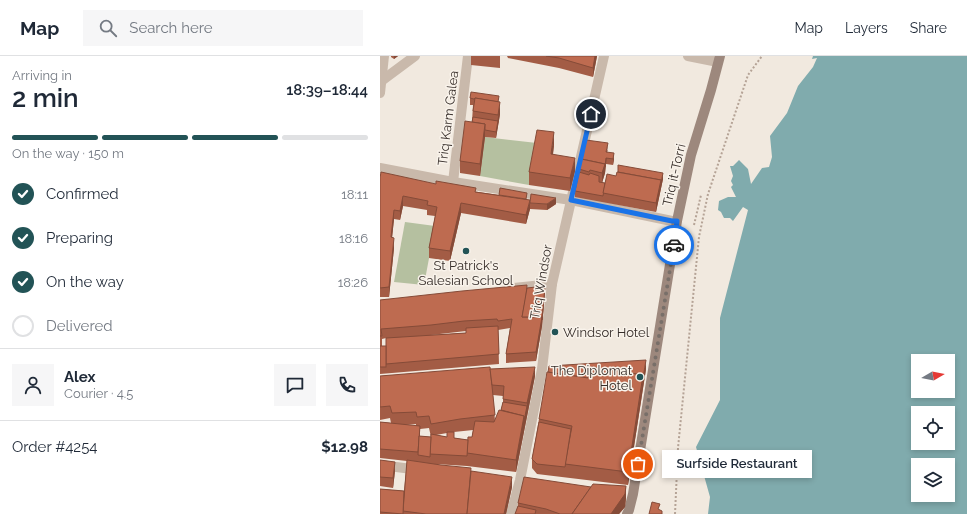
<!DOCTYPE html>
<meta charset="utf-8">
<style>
body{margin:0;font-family:Raleway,sans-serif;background:#f6f6f7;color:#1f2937;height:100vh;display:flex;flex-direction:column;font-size:15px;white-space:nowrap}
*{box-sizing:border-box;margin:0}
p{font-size:13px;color:#747a83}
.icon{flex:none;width:22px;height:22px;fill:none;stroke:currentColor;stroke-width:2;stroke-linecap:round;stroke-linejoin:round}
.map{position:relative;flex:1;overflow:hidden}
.sheet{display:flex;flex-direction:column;background:#fff;width:380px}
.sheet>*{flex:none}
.needle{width:26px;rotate:80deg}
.controls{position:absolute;left:531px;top:298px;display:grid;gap:8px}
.controls a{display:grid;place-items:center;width:44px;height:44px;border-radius:0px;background:#fff;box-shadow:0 2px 6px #0003;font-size:20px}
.pin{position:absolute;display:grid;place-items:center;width:34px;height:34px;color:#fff;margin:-17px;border:2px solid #fff;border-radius:50%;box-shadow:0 1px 4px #0007}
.courier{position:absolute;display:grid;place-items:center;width:40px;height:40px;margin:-20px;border:3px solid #1a73e8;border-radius:50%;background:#fff;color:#222;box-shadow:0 1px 5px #0007}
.bubble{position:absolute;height:28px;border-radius:0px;background:#fff;box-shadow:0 2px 6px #0003;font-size:13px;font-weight:600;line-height:28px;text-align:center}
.head em{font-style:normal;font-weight:600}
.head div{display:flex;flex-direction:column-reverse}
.head{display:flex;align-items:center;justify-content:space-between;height:68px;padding:0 12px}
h1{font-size:26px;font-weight:600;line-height:30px}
.bar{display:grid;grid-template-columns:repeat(4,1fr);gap:6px 4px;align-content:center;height:48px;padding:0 12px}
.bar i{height:5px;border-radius:3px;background:#e0e1e3}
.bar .on{background:#225356}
.bar p{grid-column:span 4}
.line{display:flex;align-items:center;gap:10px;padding:0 12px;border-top:1px solid #e0e1e3}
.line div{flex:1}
.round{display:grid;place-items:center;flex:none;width:42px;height:42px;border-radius:0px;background:#f6f6f7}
ol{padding:0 12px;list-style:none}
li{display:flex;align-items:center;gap:12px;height:44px}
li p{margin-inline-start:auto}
li .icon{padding:4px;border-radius:50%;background:#225356;color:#fff;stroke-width:4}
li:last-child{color:#747a83}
li i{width:22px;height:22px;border:2px solid #e0e1e3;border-radius:50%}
header{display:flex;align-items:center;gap:24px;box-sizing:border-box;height:56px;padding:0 20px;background:#fff;border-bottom:1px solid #e0e1e3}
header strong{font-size:19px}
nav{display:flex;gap:22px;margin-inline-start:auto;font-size:14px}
.search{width:280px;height:36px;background:#f6f6f7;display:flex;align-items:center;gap:10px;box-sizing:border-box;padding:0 14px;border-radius:0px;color:#747a83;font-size:15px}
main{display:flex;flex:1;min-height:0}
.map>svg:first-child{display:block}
</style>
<header>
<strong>Map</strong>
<div class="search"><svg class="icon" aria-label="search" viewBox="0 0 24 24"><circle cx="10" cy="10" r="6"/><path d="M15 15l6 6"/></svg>Search here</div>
<nav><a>Map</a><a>Layers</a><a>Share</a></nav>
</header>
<main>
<section class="sheet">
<div class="head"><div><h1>2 min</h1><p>Arriving in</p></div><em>18:39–18:44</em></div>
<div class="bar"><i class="on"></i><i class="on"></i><i class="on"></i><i></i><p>On the way · 150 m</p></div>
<ol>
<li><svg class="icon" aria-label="check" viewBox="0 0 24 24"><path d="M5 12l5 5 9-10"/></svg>Confirmed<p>18:11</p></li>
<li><svg class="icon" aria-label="check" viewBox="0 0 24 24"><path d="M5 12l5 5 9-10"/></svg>Preparing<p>18:16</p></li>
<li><svg class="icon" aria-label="check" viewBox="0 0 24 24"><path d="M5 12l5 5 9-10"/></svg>On the way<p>18:26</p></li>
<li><i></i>Delivered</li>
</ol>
<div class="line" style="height:72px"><a class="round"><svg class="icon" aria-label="person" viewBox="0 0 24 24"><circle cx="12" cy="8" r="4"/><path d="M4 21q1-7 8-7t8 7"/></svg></a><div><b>Alex</b><p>Courier · 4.5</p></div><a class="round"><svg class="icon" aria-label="chat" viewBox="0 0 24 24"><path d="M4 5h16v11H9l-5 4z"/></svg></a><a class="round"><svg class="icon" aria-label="phone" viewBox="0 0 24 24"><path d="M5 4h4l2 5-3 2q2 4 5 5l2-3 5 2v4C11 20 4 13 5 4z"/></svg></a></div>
<div class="line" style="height:52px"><div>Order #4254</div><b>$12.98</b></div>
</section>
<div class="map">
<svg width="587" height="458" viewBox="0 0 587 458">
<rect width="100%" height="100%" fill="#f1e9df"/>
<g fill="#b5c0a0">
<polygon points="105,81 157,87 149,129 100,120"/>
<polygon points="25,166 55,170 44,229 14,226"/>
</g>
<path fill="#80abad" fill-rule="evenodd" d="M433,0H587V458H328L330,441L316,391L340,344V262L368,154L363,151L353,165L350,162H344L341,156L338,154L339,145L348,141H356L351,131L353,129L351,125L353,120L350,110H353L359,104L368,113L371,128L382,112L389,111L392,101L390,80L407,57L418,30L433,11L437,2L432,3ZM538,305H568V335H538ZM538,357H568V387H538ZM538,409H568V439H538Z"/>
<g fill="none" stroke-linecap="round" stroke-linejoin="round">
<g stroke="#b5a396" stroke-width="2" stroke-dasharray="2 2" stroke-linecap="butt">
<polyline points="314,169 321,139"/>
<polyline points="295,458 298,392 319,181 328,138 368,19 382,0"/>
</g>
<g stroke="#c9b9ab" stroke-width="10">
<polyline points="308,0 338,6"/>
<polyline points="0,37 4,0"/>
<polyline points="0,112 73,126 191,144 292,165 297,165"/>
<polyline points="73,126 88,0"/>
<polyline points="134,232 172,228"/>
<polyline points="0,409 40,414"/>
<polyline points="131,458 140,424 162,313 172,228 224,0"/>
</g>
<polyline stroke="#c9b9ab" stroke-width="10" points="0,26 35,0"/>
<polyline stroke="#9d887d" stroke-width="10" points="247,458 249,454 253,438 297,165 311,99 331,34 340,0"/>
</g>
<g fill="#a35c45" fill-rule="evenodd">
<polygon points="11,0 18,0 14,3 11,1"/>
<polygon points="91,0 120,0 120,12 91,9"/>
<polygon points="127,0 217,0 213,21 179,12 128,2"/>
<polygon points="90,42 119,46 120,58 116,82 105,81 100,120 80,117 80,105 92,66 93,49 90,49"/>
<polygon points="174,89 173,99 195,115 190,135 149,129 149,116"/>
<polygon points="228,94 227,96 234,103 233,109 226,108 225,117 222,127 225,127 236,120 283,123 276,156 195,141 195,135 199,116 199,113"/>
<polygon points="0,122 147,143 150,153 146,168 81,157 70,205 49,202 49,192 55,160 47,159 47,154 23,150 20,164 14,163 12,182 14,192 9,241 0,241"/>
<polygon points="150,147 176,148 167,154 150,153"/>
<path d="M147,232L165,236L162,270L156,305L126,307V298L130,272L118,274L119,308L0,318V290H6V282L2,283V290H0V244ZM86,275V277L51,279Z"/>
<path d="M110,313L155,320L136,416L87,410L55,408L91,415L132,431L126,458H0V433L24,435L27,405L0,402V366L11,367L10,362L0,364V320ZM113,339L123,340V346L121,354L115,365ZM36,368V370L26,369ZM49,372L51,381L40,380V373ZM93,374L92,381L88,384L74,382V376ZM67,377V381L56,379Z"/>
<polygon points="266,313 248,429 157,418 152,412 152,403 159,363"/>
<polygon points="0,404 15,415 13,432 0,430"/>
<polygon points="246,442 245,451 239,458 135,458 138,450 138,447"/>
</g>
<g fill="#854b38">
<polygon points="14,0 18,0 14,3"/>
<polygon points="215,0 217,0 213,21 213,12"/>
<polygon points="120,46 120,58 116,82 116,76"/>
<polygon points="105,68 105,81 100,120 100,108"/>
<polygon points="174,76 174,89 171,111 171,98"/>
<polygon points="228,87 226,108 225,117 222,127 222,117"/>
<polygon points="234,97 234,103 233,109 233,103"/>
<polygon points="195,102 195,115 190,135 190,122"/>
<polygon points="283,117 283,123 276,156 276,147"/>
<polygon points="23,140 23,150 20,164 20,155"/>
<polygon points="176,142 176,148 167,154 167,148"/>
<polygon points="150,144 150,153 146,168 146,159"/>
<polygon points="81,147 81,157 70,205 70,195"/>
<polygon points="14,154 14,163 11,191 11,181"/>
<polygon points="14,182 14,192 9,241 9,231"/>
<polygon points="165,230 165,236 162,270 156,305 156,296"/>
<polygon points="266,304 266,313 248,429 248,416"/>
<polygon points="155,311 155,320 136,416 136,404 144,360 147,350 147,347"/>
<polygon points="15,406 15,415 13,432 13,422"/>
<polygon points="132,421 132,431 126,458 124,458"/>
<polygon points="246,430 246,442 245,451 239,458 231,458"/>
</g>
<g fill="#be6b50" stroke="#854b38">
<polygon points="166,0 215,0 213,12 179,2"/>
<polygon points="91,36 119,40 118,46 95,42 94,43 90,42"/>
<polygon points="95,42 120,46 118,59 93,55"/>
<polygon points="93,61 118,65 116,76 105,74 105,68 92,66"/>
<polygon points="85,65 105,68 100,108 80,105"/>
<polygon points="157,74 174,76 171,98 195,102 190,122 149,116"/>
<polygon points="206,84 228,87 226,96 234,97 233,103 226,102 225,111 225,108 202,103"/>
<polygon points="201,103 225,108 222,117 210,114 209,116 199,113"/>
<polygon points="238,109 283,117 281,127 281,124 238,116"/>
<polygon points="1,116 56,128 56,125 96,132 95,136 150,144 146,159 81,147 70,195 49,192 57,151 47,149 48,145 23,140 20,155 14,154 11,181 14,182 9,231 0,232 0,122"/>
<polygon points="199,116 209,119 210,117 219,120 219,126 225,127 223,140 195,135"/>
<polygon points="237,116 281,124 276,147 223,137 227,118 236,120"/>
<polygon points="120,132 147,137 146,143 119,139"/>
<polygon points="151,138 176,142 167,148 150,147"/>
<polygon points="147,229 146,241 142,261 162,261 156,296 126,298 132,263 118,265 117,263 84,265 51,269 1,273 2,280 0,280 0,244 82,235"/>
<polygon points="165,230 162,264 162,261 142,261 147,232"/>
<polygon points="118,270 119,298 6,308 6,282 86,277 86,272"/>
<rect x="0" y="290" width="6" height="21"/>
<polygon points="266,304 263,322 263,319 211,311 208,322 168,316 169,310"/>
<polygon points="110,311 115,359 80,363 51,368 49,360 37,361 36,356 12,357 10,350 0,351 0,320"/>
<polygon points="155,311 147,347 123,343 124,330 112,329 110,313"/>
<polygon points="211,311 263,319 248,416 185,408 192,370 159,363 167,316 208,322"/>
<polygon points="123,346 147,350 144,365 144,360 121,354"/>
<polygon points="119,354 144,360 136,404 87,397 88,381 92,381 95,365 114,366"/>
<polygon points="0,366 40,370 38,396 0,393"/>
<polygon points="159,366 191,373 185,411 157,408 152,403"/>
<polygon points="67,376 74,376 74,382 88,384 87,400 50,398 51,378 67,381"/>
<polygon points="39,380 51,381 50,401 38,399"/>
<polygon points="0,404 15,406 13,422 0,421"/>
<polygon points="27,404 61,409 91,412 87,458 46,458 23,455"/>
<polygon points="91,415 132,421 124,458 87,458"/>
<polygon points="144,421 211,431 192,458 180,458 166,453 138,447"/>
<polygon points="213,428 246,430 245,438 231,458 192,458"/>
<polygon points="0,433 24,435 23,458 0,456"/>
<polygon points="272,446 280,448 278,453 282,455 282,458 269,458"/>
<polygon points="138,450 156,454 155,458 135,458"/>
</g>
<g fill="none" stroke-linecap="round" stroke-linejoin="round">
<polyline stroke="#786f69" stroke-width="4" stroke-dasharray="0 7.2" points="258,408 294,189"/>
<polyline stroke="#1a73e8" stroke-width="5" points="211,58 191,144 292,165 297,165 294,189"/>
</g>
<g fill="#225356" stroke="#f9f3eb" stroke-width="1.5">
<circle cx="86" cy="195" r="4"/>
<circle cx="175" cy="276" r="4"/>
<circle cx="260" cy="321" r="4"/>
</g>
<g text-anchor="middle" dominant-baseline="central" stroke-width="3" stroke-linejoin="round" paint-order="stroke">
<g font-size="13" fill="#372e2a" stroke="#f9f3eb">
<text transform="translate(68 62) rotate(-83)">Triq Karm Galea</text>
<text transform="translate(294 119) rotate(-77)">Triq it-Torri</text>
<text transform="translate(161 226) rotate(-80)">Triq Windsor</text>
</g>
<g font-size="13" fill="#372e2a" stroke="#f9f3eb">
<text x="86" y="209">St Patrick's<tspan x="86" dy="15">Salesian School</tspan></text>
<text x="183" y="276" text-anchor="start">Windsor Hotel</text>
<text x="252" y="314" text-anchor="end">The Diplomat<tspan x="252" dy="15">Hotel</tspan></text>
</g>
</g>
</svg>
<div class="controls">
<a><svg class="needle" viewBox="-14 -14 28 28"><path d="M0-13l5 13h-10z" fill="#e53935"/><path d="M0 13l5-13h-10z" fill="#747a83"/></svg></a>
<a><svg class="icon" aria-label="locate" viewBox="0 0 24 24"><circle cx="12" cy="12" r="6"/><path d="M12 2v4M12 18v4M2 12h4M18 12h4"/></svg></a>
<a><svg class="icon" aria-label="layers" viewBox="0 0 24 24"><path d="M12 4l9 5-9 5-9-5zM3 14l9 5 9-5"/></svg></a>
</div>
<div class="pin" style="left:258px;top:408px;background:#ea580c"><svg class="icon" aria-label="bag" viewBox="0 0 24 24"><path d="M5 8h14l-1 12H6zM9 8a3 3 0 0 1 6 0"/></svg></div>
<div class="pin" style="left:211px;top:58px;background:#1f2937"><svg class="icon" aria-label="home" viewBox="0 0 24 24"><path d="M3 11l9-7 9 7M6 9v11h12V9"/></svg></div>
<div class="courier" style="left:294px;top:189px"><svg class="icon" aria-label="car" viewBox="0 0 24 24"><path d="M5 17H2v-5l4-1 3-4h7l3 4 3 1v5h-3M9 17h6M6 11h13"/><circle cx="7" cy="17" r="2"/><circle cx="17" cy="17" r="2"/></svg></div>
<div class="bubble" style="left:282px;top:394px;width:150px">Surfside Restaurant</div>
</div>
</main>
